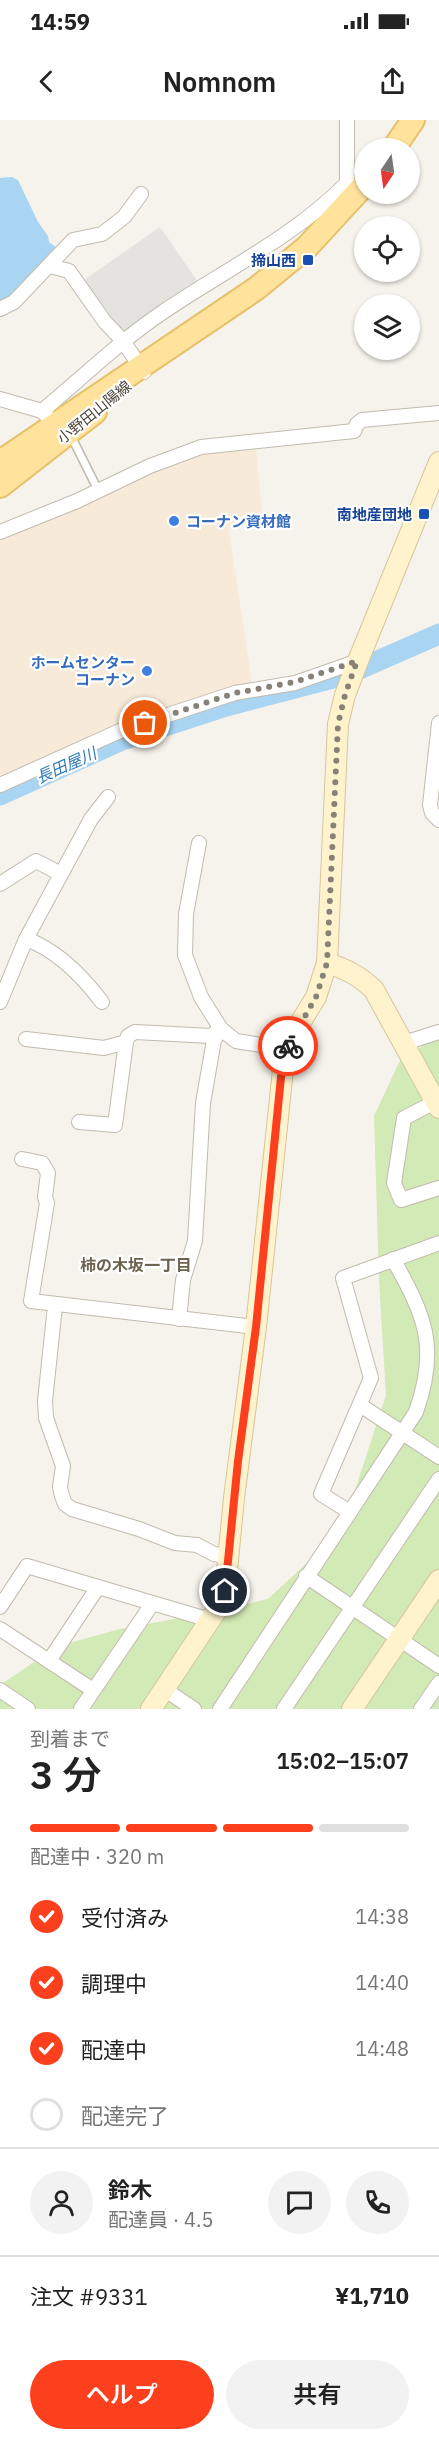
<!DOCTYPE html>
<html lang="ja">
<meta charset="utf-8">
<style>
body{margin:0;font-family:"IBM Plex Sans","Noto Sans JP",sans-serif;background:#f2f2f2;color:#222;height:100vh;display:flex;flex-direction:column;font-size:22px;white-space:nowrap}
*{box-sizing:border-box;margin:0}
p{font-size:20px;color:#767676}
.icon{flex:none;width:33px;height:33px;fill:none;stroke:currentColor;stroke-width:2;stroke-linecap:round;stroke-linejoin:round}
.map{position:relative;height:1589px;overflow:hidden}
.panel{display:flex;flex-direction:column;background:#fff;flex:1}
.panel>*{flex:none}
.needle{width:39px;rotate:193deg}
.fabs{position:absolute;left:354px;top:18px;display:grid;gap:12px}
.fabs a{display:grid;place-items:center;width:66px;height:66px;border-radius:50%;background:#fff;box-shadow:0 2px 4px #0004;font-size:30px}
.pin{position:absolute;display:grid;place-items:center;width:51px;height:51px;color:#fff;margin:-26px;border:3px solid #fff;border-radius:50%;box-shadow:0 2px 6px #0007}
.courier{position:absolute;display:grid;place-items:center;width:60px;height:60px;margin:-30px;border:4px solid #fc3f1d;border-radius:50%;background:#fff;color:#222;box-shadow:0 2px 8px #0007}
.head em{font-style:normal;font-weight:600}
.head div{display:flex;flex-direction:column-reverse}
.head{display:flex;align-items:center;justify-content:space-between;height:102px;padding:0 30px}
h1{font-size:39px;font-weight:600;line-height:45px}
.bar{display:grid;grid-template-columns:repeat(4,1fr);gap:9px 6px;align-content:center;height:72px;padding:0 30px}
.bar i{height:8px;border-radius:4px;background:#e0e0e0}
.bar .selected{background:#fc3f1d}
.bar p{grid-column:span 4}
.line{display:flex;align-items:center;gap:15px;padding:0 30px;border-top:2px solid #e0e0e0}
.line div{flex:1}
.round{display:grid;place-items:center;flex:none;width:63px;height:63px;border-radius:32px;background:#f2f2f2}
ol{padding:0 30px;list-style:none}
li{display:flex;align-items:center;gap:18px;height:66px}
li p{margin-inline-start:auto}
li .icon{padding:6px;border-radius:50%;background:#fc3f1d;color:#fff;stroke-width:4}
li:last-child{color:#767676}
li i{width:33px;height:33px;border:3px solid #e0e0e0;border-radius:50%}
.primary-button{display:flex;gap:12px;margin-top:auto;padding:12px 30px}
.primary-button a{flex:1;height:69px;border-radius:36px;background:#fc3f1d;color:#fff;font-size:24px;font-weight:600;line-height:69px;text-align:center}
.primary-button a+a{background:#f2f2f2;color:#222}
.status{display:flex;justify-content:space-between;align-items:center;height:42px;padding:0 30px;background:#fff;direction:ltr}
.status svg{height:16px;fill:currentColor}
header{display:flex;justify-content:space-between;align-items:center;height:78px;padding:0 30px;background:#fff;font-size:27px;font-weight:600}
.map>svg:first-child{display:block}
</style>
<div class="status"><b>14:59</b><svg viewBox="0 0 49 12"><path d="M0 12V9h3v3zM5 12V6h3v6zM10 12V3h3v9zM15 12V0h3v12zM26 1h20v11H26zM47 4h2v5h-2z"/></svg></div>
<header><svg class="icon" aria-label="back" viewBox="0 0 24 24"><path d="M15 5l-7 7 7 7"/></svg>Nomnom<svg class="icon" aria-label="share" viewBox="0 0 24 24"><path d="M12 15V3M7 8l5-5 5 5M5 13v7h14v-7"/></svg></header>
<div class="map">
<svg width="439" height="1589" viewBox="0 0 439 1589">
<rect width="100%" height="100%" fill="#f6f3ec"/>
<polygon fill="#f7ead8" points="256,327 263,401 228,405 252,562 213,572 120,604 0,658 0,421 109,374 110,368 199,333"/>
<polygon fill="#d2eab5" points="439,917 439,1589 0,1589 0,1565 58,1526 120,1509 218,1491 268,1479 311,1439 346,1398 386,1275 379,1160 374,996 401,938"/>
<polygon fill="#e5e3e0" points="160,107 198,162 122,215 84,160"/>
<polygon fill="#a9d4f2" points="12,57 18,60 38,102 48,116 49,122 56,127 5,183 0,183 0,58"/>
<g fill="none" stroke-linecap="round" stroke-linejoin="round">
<polyline stroke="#a9d4f2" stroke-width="21" points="0,675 122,620 226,586 348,554 439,514"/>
<g stroke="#c2bbae" stroke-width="10">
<polyline id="lane" points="71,316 98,370"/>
</g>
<g stroke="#c2bbae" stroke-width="16">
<g id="street">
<polyline points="347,0 347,70"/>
<polyline points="50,146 69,151 105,202 123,221 144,252"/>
<polyline points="0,189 14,182 73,120 102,114 124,97 141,74"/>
<polyline points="0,279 42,291 47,296"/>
<path d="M42,291C83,257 120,221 163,192C225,150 295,116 347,63"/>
<polyline points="0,412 77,381 150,346 201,327 354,311 357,304 362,300 439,293"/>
<polyline points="439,603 430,685 432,693 439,700"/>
<polyline points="0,665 122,610 235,573 295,563 358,541"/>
<polyline points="0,764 36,741 61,754"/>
<path d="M26,819C57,830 83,857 102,882"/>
<polyline points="0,882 26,819 91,699 108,677"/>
<polyline points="26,919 104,928 126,922"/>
<polyline points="404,923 439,912"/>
<polyline points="435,982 404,998 394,1063 401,1080 439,1068"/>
<polyline points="79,1002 115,1005 126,922 128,916 135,912 211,916 221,909 236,921 287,929"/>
<polyline points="22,1039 42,1043 48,1053 45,1077 47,1083 31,1181 256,1207"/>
<polyline points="55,1186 45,1281 46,1298 63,1346 60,1367 62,1376 65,1384 72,1389 139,1409 175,1423 197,1425 214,1434 228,1436"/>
<polyline points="179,1199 183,1160 195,1121 203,983 214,920 221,909 201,877 185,835 186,794 199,723"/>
<polyline points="360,1285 439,1337"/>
<polyline points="350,1392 321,1374 371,1258 343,1158 439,1123"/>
<polyline points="306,1456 439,1546"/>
<polyline points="0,1487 27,1446 210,1500"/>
<polyline points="0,1509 93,1570"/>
<polyline points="49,1541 98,1467"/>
<polyline points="164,1569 194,1589"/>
<polyline points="0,1570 28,1589"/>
<polyline points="81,1589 152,1484"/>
<path d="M220,1589L416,1292C439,1227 425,1196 393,1139"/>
<polyline points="284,1589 439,1359"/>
<polyline points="421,1589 439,1563"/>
</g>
</g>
<g stroke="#d6c79b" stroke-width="22">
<g id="secondary">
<path d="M327,843C346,849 360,856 374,870L439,988"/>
<polyline points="151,1589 220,1485 225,1471 234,1378 256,1207 284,940 294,913 316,877 327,843 338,604 345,575 358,541 439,342"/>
<polyline points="352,1589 439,1460"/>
</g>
</g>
<g stroke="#e6c16a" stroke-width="26">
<g id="primary">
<polyline points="394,28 413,0"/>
<polyline points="0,342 257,168 307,127 364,65"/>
<polyline points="0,366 95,292"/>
</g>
</g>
<use href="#lane" stroke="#fff" stroke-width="7"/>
<use href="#street" stroke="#fff" stroke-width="14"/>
<use href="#secondary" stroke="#fff3cd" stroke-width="20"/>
<use href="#primary" stroke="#ffe39c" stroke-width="22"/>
</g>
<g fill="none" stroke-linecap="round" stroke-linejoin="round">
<polyline stroke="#878178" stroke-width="6" stroke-dasharray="0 10.8" points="145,603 235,573 295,562 357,541 345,575 338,604 327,843 316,877 288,926"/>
<polyline stroke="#fc3f1d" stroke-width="8" points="225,1471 238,1341 256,1207 281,957 288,926"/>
</g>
<g fill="#1a4fb4" stroke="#fff" stroke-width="2">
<rect x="302" y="134" width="12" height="12" rx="3"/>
<rect x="418" y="388" width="12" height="12" rx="3"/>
</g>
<g fill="#3f7fe0" stroke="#fff" stroke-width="2">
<circle cx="174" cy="401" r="6"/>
<circle cx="147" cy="551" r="6"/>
</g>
<g text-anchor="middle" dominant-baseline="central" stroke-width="4.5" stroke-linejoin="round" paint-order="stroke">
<g font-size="15" font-weight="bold" fill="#164399" stroke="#fff" text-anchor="end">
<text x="296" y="140">揥山西</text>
<text x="412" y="394">南地産団地</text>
</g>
<g font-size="15" fill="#4b4439" stroke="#fff">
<text transform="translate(94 292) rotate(-39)">小野田山陽線</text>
</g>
<g font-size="15" font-weight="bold" fill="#366cbe" stroke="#fff" text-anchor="start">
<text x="186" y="401">コーナン資材館</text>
<text x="135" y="542" text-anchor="end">ホームセンター<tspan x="135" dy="17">コーナン</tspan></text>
</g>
<g font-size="16" font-style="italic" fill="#2e7ab2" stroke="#fff">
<text transform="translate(66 645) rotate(-24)">長田屋川</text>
</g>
<g font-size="16" font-weight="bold" fill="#6e6250" stroke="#fff">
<text x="136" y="1145">柿の木坂一丁目</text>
</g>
</g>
</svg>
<div class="fabs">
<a><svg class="needle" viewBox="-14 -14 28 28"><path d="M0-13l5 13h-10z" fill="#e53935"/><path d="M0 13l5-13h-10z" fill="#767676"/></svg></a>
<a><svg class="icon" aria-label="locate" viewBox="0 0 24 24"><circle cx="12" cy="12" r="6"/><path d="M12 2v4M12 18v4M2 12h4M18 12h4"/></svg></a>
<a><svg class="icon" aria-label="layers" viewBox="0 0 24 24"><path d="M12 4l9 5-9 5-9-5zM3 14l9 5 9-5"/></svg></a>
</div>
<div class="pin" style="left:145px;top:603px;background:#ea580c"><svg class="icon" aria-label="bag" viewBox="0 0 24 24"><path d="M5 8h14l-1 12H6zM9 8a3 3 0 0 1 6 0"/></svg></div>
<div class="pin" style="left:225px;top:1471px;background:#1f2937"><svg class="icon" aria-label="home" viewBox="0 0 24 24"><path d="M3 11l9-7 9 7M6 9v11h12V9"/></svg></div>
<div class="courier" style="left:288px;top:926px"><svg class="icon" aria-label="bike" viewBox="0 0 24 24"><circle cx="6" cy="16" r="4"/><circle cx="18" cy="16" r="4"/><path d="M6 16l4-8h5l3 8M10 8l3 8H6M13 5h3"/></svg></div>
</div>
<section class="panel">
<div class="head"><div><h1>3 分</h1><p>到着まで</p></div><em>15:02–15:07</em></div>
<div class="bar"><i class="selected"></i><i class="selected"></i><i class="selected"></i><i></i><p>配達中 · 320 m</p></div>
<ol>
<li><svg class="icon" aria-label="check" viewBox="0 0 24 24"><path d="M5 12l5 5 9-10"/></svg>受付済み<p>14:38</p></li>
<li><svg class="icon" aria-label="check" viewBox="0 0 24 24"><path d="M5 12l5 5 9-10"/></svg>調理中<p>14:40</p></li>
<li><svg class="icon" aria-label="check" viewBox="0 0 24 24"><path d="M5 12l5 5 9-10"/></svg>配達中<p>14:48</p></li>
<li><i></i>配達完了</li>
</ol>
<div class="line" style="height:108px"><a class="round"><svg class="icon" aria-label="person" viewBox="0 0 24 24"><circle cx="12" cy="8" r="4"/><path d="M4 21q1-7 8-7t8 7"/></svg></a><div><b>鈴木</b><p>配達員 · 4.5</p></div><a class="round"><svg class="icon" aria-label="chat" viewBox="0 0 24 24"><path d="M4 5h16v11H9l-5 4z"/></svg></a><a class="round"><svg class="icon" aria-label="phone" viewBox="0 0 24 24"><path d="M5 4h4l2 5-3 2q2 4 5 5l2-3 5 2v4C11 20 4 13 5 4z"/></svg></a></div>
<div class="line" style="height:78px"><div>注文 #9331</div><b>¥1,710</b></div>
<div class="primary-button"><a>ヘルプ</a><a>共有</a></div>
</section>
